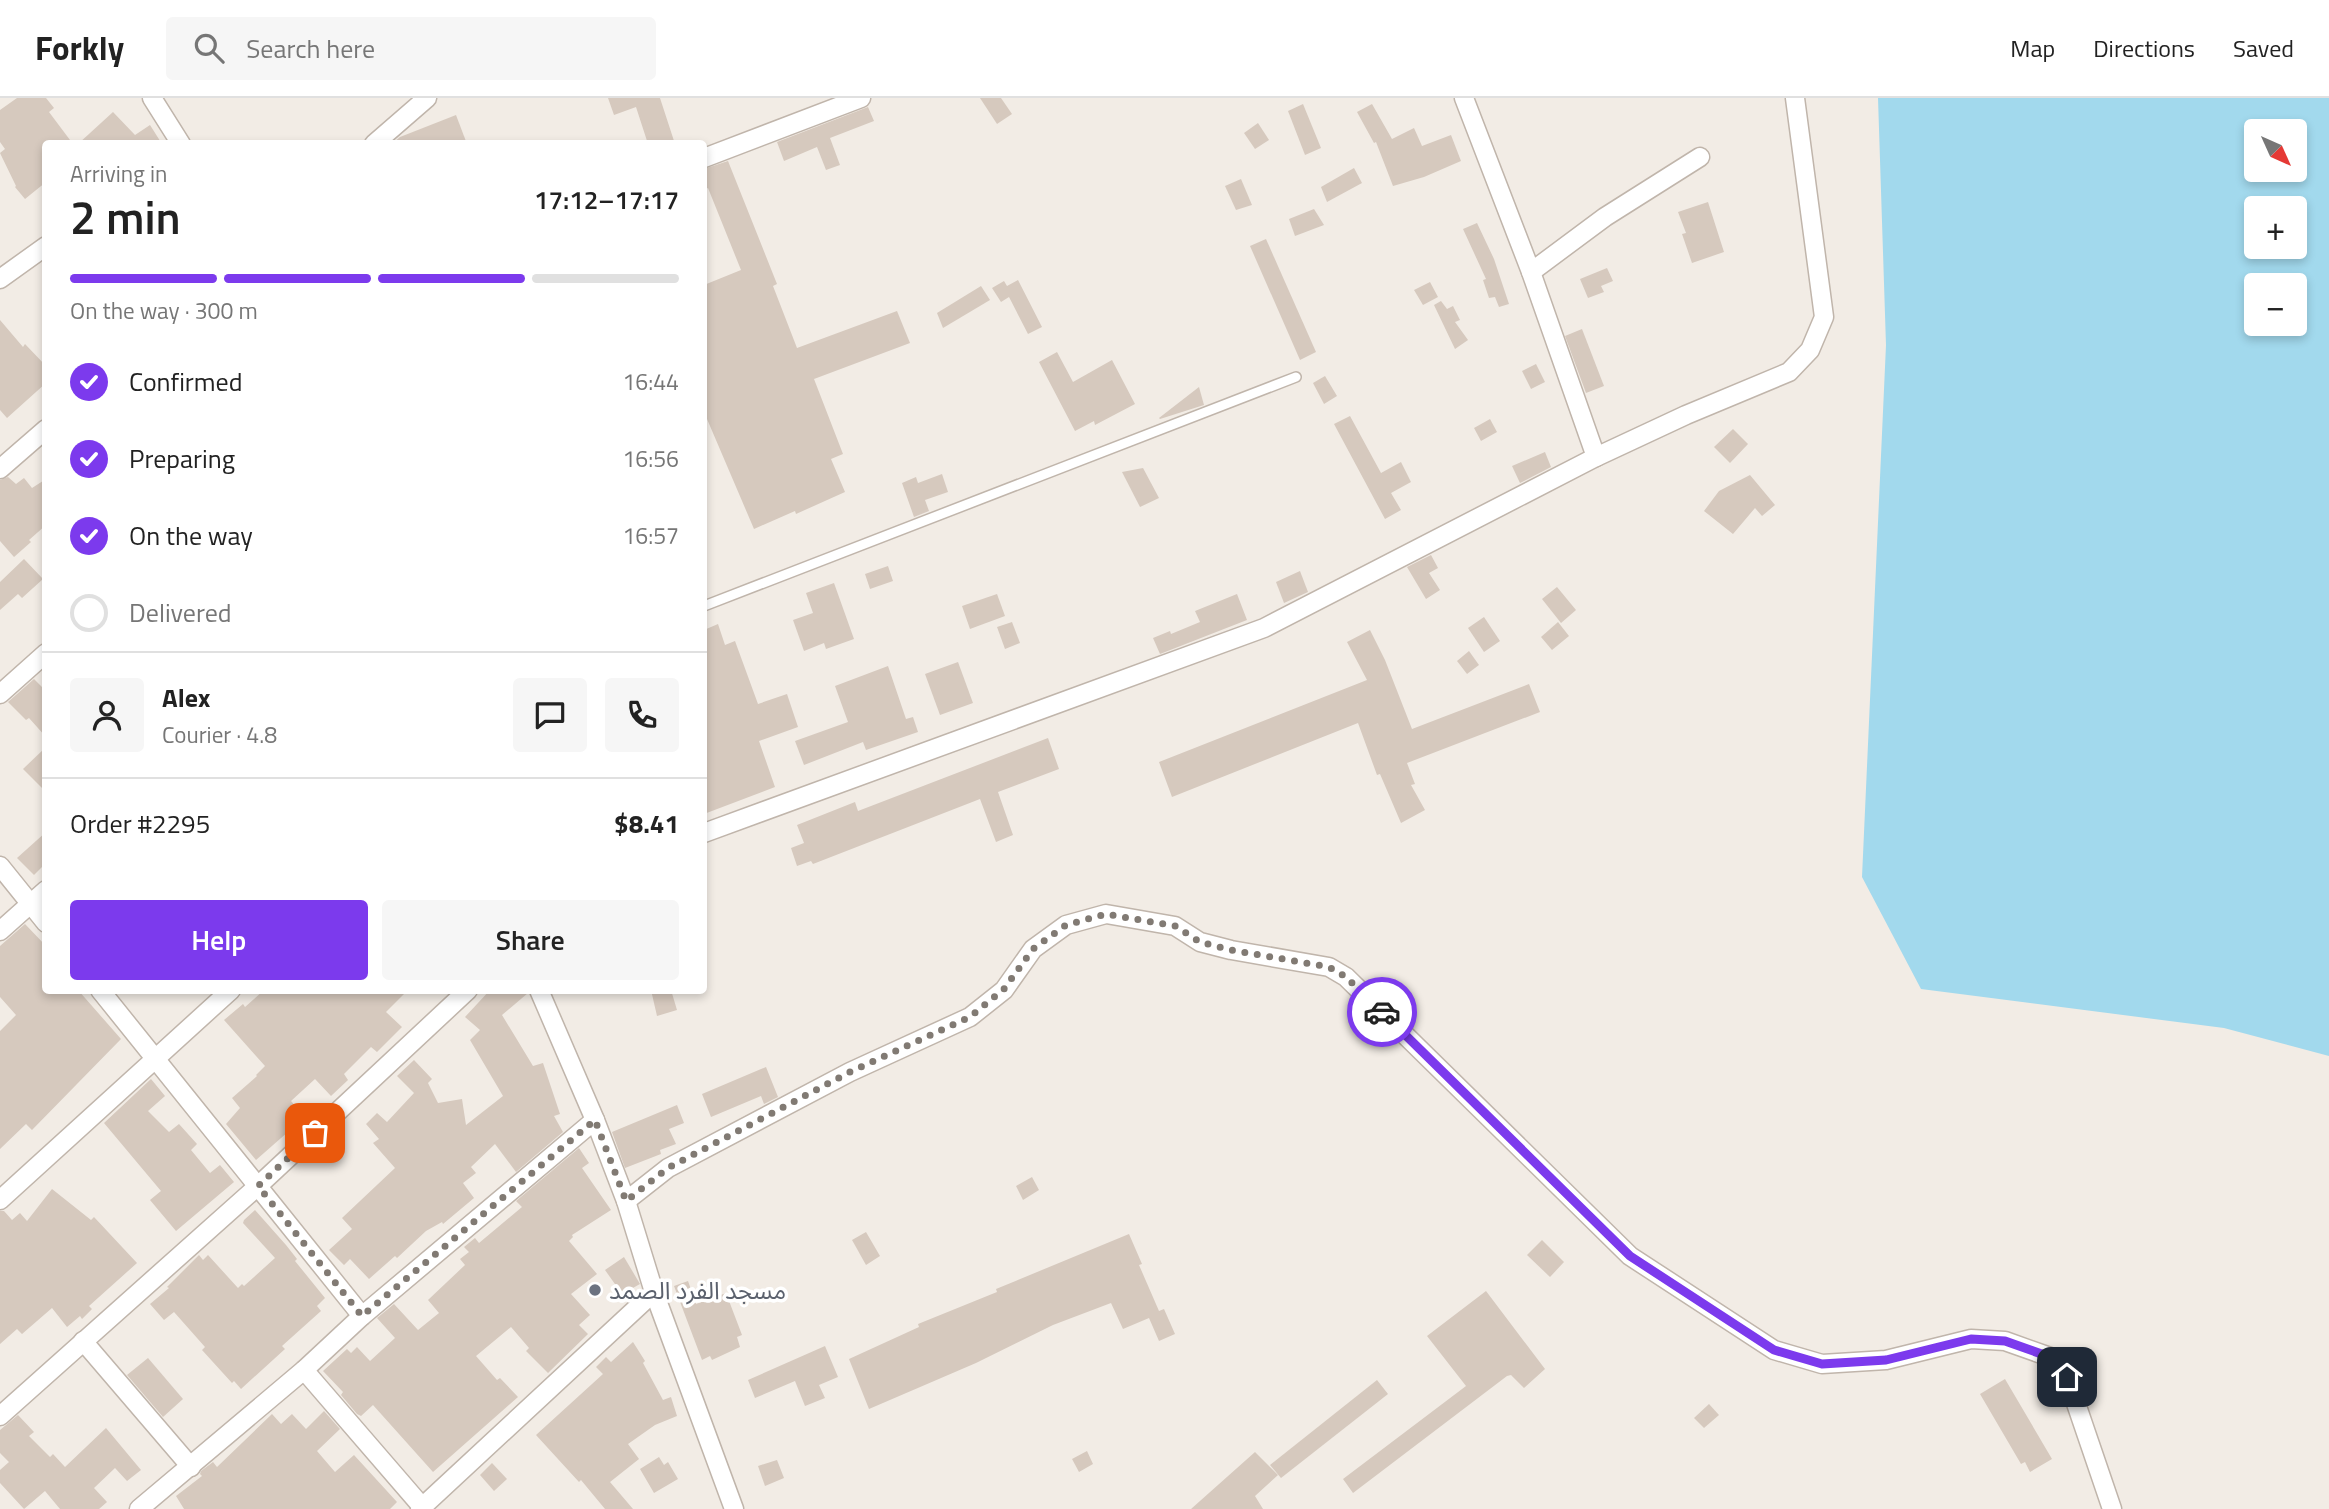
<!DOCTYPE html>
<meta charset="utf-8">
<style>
body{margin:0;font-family:"Titillium Web","Noto Sans Arabic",sans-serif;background:#f6f6f6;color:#222;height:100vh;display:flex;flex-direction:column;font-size:26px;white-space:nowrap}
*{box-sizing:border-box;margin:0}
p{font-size:23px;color:#767676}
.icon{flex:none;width:38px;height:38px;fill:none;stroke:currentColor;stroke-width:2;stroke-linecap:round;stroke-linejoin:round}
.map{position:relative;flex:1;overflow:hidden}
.details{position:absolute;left:42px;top:42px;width:665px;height:854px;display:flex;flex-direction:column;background:#fff;border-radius:7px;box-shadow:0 4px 10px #0003}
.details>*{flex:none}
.needle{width:46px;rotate:135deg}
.fabs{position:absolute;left:2244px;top:21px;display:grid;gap:14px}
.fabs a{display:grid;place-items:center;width:63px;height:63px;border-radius:7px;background:#fff;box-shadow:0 4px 10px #0003;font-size:35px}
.pin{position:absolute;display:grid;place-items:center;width:60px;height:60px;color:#fff;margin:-30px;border-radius:14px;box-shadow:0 4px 10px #0006}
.courier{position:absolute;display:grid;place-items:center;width:70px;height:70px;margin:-35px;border:5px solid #7c3aed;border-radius:50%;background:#fff;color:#222;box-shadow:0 2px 9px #0007}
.overview em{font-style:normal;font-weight:600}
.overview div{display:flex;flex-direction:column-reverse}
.overview{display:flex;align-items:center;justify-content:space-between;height:119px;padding:0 28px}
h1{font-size:46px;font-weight:600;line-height:52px}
.bar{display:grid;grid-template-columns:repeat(4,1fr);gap:10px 7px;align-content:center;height:84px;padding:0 28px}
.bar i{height:9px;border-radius:5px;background:#e0e0e0}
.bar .active{background:#7c3aed}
.bar p{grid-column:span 4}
.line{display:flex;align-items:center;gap:18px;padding:0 28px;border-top:2px solid #e0e0e0}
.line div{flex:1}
.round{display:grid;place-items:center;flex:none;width:74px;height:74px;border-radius:7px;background:#f6f6f6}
ol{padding:0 28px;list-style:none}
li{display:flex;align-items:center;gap:21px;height:77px}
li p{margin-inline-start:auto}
li .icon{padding:7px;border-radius:50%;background:#7c3aed;color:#fff;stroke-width:4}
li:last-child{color:#767676}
li i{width:38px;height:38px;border:4px solid #e0e0e0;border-radius:50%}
.cta{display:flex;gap:14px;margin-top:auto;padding:14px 28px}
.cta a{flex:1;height:80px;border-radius:7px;background:#7c3aed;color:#fff;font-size:28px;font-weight:600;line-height:80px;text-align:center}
.cta a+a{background:#f6f6f6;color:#222}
header{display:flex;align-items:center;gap:42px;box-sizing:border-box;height:98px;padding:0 35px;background:#fff;border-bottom:2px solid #e0e0e0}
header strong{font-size:33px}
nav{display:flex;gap:38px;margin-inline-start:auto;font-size:24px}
.search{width:490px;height:63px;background:#f6f6f6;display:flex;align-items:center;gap:18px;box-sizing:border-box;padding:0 24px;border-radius:7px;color:#767676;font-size:26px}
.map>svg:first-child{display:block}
</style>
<header>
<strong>Forkly</strong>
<div class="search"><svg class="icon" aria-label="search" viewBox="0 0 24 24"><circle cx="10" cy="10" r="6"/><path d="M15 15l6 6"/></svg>Search here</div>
<nav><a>Map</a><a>Directions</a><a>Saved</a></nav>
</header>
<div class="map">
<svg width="2329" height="1411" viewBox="0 0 2329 1411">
<rect width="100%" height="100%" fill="#f2ece5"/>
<path fill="#a2d9ed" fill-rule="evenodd" d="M1878,0H2329V958L2224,930L1921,891L1862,779L1886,247ZM2256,33H2294V72H2256ZM2256,110H2294V149H2256ZM2256,187H2294V226H2256Z"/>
<g fill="#d6c9be">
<polygon points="17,0 46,0 54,10 49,14 73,46 46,46 46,84 25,101 15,89 16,88 0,55 5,51 0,44 0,12"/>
<polygon points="608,0 660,0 675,46 648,46 636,9 614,17"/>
<polygon points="980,0 1001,0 1012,16 997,26"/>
<polygon points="1303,6 1321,50 1305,57 1288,13"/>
<polygon points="1372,6 1392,41 1414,30 1422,48 1451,37 1461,63 1424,79 1393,88 1376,44 1374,45 1357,14"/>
<polygon points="868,9 874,23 830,40 840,67 826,72 817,49 784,63 777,44"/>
<polygon points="113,14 135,37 150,27 162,46 78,46"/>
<polygon points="456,17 467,46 392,46 400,39"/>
<polygon points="1258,25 1269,42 1255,51 1244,35"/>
<polygon points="728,63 777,186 773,188 797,250 897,213 910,245 814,281 843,356 831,361 845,394 796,416 795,413 754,431 707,321 704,323 704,187 741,172 708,90 704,92 704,71"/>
<polygon points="1354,70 1362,85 1327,104 1321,89"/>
<polygon points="1241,81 1252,107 1236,112 1225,88"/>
<polygon points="1708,104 1724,154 1692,165 1682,136 1686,135 1678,114"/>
<polygon points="1314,111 1324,127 1295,138 1289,121"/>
<polygon points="1477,125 1494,161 1509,206 1499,209 1495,199 1489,200 1483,182 1486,181 1463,131"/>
<polygon points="1266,141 1316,254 1300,262 1250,148"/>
<polygon points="1607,170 1613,183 1601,188 1604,194 1588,200 1580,181"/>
<polygon points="1018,182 1042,229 1028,236 1009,199 1001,204 992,190 1004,183 1007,188"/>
<polygon points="1430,184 1438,199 1423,207 1414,192"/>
<polygon points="981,188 990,202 943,230 937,215"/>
<polygon points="1441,203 1447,211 1453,208 1460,222 1455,224 1468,242 1455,251 1434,207"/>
<polygon points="0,222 23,249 25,246 46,268 46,285 7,320 0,312"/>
<polygon points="1582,231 1604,288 1586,295 1565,238"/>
<polygon points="1057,254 1073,284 1112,262 1135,306 1095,327 1094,323 1075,333 1039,264"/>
<polygon points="1536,266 1545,284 1531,291 1522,273"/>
<polygon points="1325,278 1337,298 1324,306 1313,285"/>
<polygon points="1199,289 1204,307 1160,321 1159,320"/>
<polygon points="1350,318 1381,375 1401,364 1411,384 1391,395 1401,412 1385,421 1334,326"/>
<polygon points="1490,321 1497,334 1481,343 1474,330"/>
<polygon points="1733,331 1748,346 1730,365 1714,349"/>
<polygon points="1545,354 1551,369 1520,385 1512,368"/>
<polygon points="1143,370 1159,400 1140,409 1122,374"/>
<polygon points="942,376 948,394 925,402 929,413 914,419 902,385 916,379 918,385"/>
<polygon points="1750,377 1775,407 1762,418 1755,410 1733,436 1704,413 1719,393"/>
<polygon points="8,379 16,386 24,380 32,390 46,381 46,427 29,442 31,444 14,459 0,443 0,382"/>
<polygon points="1431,457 1438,470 1429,475 1440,492 1426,501 1407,469"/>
<polygon points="24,461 43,481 22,500 18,496 0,512 0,484"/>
<polygon points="888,468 893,483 870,491 865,476"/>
<polygon points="1300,473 1308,494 1284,505 1276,484"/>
<polygon points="834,485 854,541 826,551 824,545 804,553 793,522 813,515 806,495"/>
<polygon points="1557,489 1576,512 1561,525 1542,501"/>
<polygon points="997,496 1005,518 970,531 962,508"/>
<polygon points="1237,496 1247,522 1160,556 1153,540 1170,533 1171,536 1200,524 1195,513"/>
<polygon points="1484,519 1500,543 1484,554 1468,530"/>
<polygon points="1012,524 1020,545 1005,551 997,529"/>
<polygon points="1558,524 1569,538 1552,552 1541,539"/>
<polygon points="718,526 725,547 735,543 758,606 787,596 798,629 759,643 775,689 704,716 704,532"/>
<polygon points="1370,532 1385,562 1412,631 1529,586 1540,614 1407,665 1415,686 1411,687 1425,712 1401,725 1380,676 1377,677 1358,625 1172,699 1159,664 1367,582 1347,544"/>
<polygon points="1469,553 1479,567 1467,576 1457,563"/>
<polygon points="958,564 973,605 940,617 925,576"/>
<polygon points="888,568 906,621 913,619 918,634 866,652 863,644 804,667 795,643 848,624 835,588"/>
<polygon points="34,581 46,593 46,639 29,620 26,622 8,604"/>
<polygon points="1048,640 1059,671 998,694 1013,737 996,744 980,701 813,766 811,763 797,768 791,750 804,745 797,727 855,704 858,713"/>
<polygon points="46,649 46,694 23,671"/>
<polygon points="46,734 45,766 34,777 17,760"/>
<polygon points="25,826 46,848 46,892 78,892 121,941 32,1032 26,1026 0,1051 0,933 16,917 0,899 0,848"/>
<polygon points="264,892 408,892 386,914 402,929 377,954 371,949 344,976 348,982 331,998 315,981 291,1003 305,1019 256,1062 226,1026 240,1010 232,1000 257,978 256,977 265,968 224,922 243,906 245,909"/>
<polygon points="490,892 528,892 528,895 502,917 533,968 543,965 560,1016 554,1018 563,1034 516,1074 495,1046 471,1069 476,1075 463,1085 474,1100 443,1126 442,1124 426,1133 397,1160 395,1158 369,1181 350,1161 344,1167 329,1152 352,1131 342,1120 395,1070 373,1045 379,1041 366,1026 377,1015 387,1024 414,995 397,978 414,962 432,981 428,985 438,1005 462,1001 466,1027 503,998 470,942 480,932 465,919"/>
<polygon points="651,892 671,892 677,912 657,918"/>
<polygon points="766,969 778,999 764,1006 761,998 711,1019 702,996"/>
<polygon points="151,981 165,998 148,1013 169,1034 179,1026 197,1046 191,1052 210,1075 220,1067 234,1084 176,1133 150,1102 161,1093 104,1025"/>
<polygon points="677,1007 684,1025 669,1031 676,1046 660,1052 661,1056 625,1070 612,1034"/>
<polygon points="579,1050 589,1065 582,1070 611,1112 572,1137 573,1139 569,1143 597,1176 571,1196 590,1217 579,1227 588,1236 548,1275 526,1253 529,1250 511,1229 476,1258 497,1282 500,1280 518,1299 433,1374 373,1307 361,1318 357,1316 341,1297 343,1294 323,1273 347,1251 351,1255 357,1249 370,1263 395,1240 377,1220 394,1206 418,1232 439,1215 428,1202 465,1167 460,1161 469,1154 464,1149 475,1140 479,1145 522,1109 516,1103"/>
<polygon points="1032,1079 1039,1092 1023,1102 1016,1088"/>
<polygon points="52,1091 91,1122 94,1119 137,1165 89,1208 92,1211 82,1221 80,1218 67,1229 52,1210 22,1236 17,1231 0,1246 0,1113 4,1113 12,1122 20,1115 27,1123"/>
<polygon points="255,1112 286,1147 297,1161 295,1163 325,1200 317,1208 321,1213 282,1248 285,1251 241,1291 234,1283 232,1285 202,1252 205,1249 174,1214 164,1222 150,1206 169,1190 167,1189 199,1157 203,1162 208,1157 238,1190 242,1186 244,1188 275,1160 243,1125 244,1122"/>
<polygon points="866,1134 880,1158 866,1167 852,1142"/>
<polygon points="1129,1136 1142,1166 1139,1167 1159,1213 1164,1211 1175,1236 1159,1243 1149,1220 1123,1231 1111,1205 1053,1227 976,1265 869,1311 849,1261 919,1229 918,1226 997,1194 996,1191"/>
<polygon points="1542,1142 1564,1164 1550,1179 1527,1157"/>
<polygon points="624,1159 640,1186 622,1196 605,1172"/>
<polygon points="688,1183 696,1206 726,1195 742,1237 737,1239 740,1249 712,1262 710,1258 702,1262 674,1188"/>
<polygon points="1486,1193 1545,1271 1524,1290 1511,1277 1507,1278 1353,1395 1343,1381 1466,1288 1427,1238"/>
<polygon points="633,1244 645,1263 643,1265 663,1302 671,1299 677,1318 655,1327 628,1346 639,1361 610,1384 633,1411 605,1411 581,1382 579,1384 536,1337 603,1276 596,1269 606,1259 611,1264"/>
<polygon points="825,1248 838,1279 819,1287 825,1300 805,1308 795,1283 755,1300 748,1282"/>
<polygon points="148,1260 183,1301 163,1319 127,1277"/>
<polygon points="2005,1281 2052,1361 2030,1374 2025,1364 2021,1366 1980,1296"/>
<polygon points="1377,1282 1388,1296 1281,1380 1270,1367"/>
<polygon points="1709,1306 1719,1317 1704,1330 1694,1320"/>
<polygon points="324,1313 340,1331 317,1353 335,1374 354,1357 397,1404 390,1411 184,1411 176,1398 202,1378 200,1376 201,1373 213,1364 217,1369 272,1316 281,1326 292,1316 306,1331"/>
<polygon points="18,1317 34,1334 29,1338 50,1359 53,1356 65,1369 106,1330 141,1372 127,1383 115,1370 94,1390 107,1404 99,1411 60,1411 45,1393 24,1411 0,1385 0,1372 9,1364 0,1355 0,1332"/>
<polygon points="1087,1353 1093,1366 1079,1374 1072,1361"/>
<polygon points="1255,1354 1278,1377 1255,1398 1263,1411 1191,1411"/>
<polygon points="659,1359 664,1367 668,1364 678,1381 654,1395 640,1371"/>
<polygon points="777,1362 784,1380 765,1388 758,1368"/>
<polygon points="492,1365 507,1381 494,1393 480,1377"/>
</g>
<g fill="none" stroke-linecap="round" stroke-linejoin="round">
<g stroke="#c0b5ab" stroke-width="12">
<polyline id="service" points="704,508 1296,279"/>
</g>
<g stroke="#c0b5ab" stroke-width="21">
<g id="minor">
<polyline points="152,0 181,46"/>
<polyline points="1464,0 1531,174 1596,359"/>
<polyline points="374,46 427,0"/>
<polyline points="704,60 861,0"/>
<polyline points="1531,174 1605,119 1700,59"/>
<polyline points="0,181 46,148"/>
<polyline points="0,371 46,331"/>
<polyline points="0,596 46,555"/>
<polyline points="704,735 1264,530 1596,359 1686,317 1789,274 1810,252 1824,219 1795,0"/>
<polyline points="0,768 46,825"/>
<polyline points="0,833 46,792"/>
<polyline points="100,892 362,1218"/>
<polyline points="539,892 595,1022 626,1103 654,1194 734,1411"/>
<polyline points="0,1102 231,892"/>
<polyline points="626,1103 668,1070 850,974 970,919 1004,892 1033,851 1066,827 1106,816 1175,828 1200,844 1231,852 1329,869 1346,879 1630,1158 1774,1252 1822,1266 1886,1262 1971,1241 2005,1243 2050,1259 2061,1269 2067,1279 2112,1411"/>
<polyline points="83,1243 191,1369"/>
<polyline points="304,1272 424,1411"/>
<polyline points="0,1318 258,1088 468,892"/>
<polyline points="139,1411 304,1272 362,1218 595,1022"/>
<polyline points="420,1411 654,1194"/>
</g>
</g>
<use href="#service" stroke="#fff" stroke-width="9"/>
<use href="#minor" stroke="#fff" stroke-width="18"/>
</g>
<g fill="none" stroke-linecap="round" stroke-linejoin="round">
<polyline stroke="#817a73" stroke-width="7" stroke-dasharray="0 12.6" points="315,1035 258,1088 362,1218 595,1022 626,1103 668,1070 850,974 970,919 1004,891 1033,851 1066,827 1106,816 1175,828 1200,844 1231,852 1329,869 1346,879 1382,914"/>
<polyline stroke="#7c3aed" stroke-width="9" points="1382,914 1630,1158 1774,1252 1822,1266 1886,1262 1971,1241 2005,1243 2050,1259 2061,1269 2067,1279"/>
</g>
<circle fill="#6b7280" stroke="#fff" stroke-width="2.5" cx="595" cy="1192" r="7"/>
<g text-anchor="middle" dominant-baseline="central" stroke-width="7" stroke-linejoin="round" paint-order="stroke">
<g font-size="24" fill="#5b616d" stroke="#fff" text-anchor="start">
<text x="609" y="1192">مسجد الفرد الصمد</text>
</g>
</g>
</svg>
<div class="fabs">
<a><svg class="needle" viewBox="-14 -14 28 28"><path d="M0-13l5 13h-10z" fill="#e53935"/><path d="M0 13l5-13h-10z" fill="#767676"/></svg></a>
<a>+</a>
<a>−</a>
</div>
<div class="pin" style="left:315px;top:1035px;background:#ea580c"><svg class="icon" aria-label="bag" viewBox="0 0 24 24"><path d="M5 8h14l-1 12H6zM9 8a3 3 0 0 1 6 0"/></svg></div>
<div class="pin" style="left:2067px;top:1279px;background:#1f2937"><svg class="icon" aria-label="home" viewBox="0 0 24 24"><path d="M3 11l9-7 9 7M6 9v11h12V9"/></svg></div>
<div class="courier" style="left:1382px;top:914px"><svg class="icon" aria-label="car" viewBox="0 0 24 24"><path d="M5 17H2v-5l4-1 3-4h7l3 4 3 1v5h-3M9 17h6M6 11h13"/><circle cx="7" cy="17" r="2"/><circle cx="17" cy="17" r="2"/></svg></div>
<section class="details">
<div class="overview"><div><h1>2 min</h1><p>Arriving in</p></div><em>17:12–17:17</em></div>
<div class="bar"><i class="active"></i><i class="active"></i><i class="active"></i><i></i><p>On the way · 300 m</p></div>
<ol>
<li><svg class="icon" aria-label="check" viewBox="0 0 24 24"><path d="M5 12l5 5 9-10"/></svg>Confirmed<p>16:44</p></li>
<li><svg class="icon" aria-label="check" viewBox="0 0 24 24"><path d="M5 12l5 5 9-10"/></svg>Preparing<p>16:56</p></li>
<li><svg class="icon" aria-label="check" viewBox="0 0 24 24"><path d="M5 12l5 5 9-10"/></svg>On the way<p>16:57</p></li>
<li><i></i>Delivered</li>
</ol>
<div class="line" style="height:126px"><a class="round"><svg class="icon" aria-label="person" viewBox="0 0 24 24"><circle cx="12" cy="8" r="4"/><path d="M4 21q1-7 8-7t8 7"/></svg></a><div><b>Alex</b><p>Courier · 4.8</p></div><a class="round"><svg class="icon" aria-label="chat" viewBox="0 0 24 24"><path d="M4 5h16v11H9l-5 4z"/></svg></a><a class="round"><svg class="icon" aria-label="phone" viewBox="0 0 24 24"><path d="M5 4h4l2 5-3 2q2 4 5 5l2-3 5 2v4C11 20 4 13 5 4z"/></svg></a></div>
<div class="line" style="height:91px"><div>Order #2295</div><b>$8.41</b></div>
<div class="cta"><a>Help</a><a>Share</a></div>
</section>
</div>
